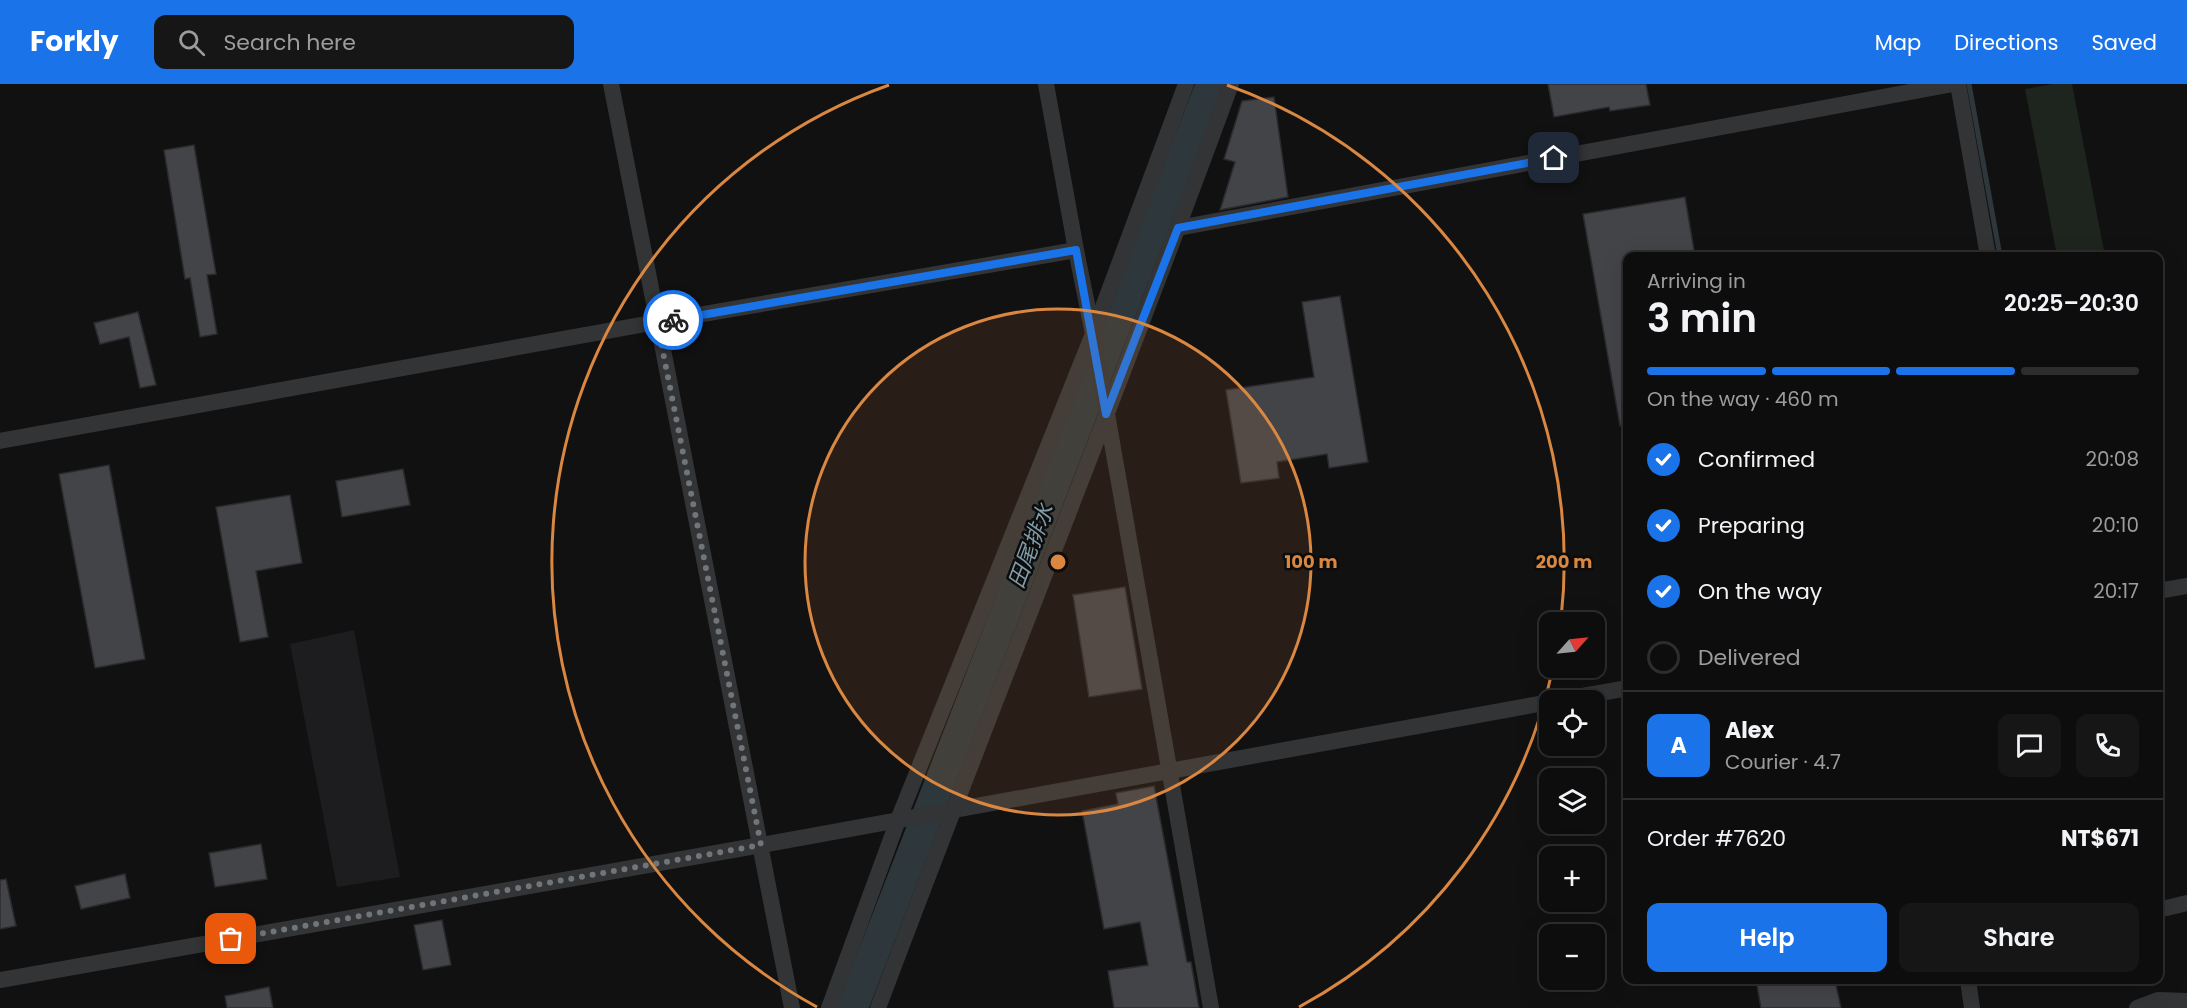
<!DOCTYPE html>
<meta charset="utf-8">
<style>
body{margin:0;font-family:Poppins,"Noto Sans TC",sans-serif;background:#161617;color:#f1f3f6;height:100vh;display:flex;flex-direction:column;font-size:22px;white-space:nowrap}
*{box-sizing:border-box;margin:0}
p{font-size:20px;color:#9a9c9e}
.icon{flex:none;width:33px;height:33px;fill:none;stroke:currentColor;stroke-width:2;stroke-linecap:round;stroke-linejoin:round}
.map{position:relative;flex:1;overflow:hidden}
.side{position:absolute;left:1623px;top:168px;width:540px;height:732px;display:flex;flex-direction:column;background:#0d0d0e;border-radius:12px;box-shadow:0 6px 24px #0002,0 0 0 2px #2d2d2e}
.side>*{flex:none}
.needle{width:39px;rotate:63deg}
.controls{position:absolute;left:1539px;top:528px;display:grid;gap:12px}
.controls a{display:grid;place-items:center;width:66px;height:66px;border-radius:12px;background:#0d0d0e;box-shadow:0 6px 24px #0002,0 0 0 2px #2d2d2e;font-size:30px}
.pin{position:absolute;display:grid;place-items:center;width:51px;height:51px;color:#fff;margin:-26px;border-radius:12px;box-shadow:0 3px 9px #0006}
.courier{position:absolute;display:grid;place-items:center;width:60px;height:60px;margin:-30px;border:4px solid #1a73e8;border-radius:50%;background:#fff;color:#222;box-shadow:0 2px 8px #0007}
.head em{font-style:normal;font-weight:600}
.head div{display:flex;flex-direction:column-reverse}
.head{display:flex;align-items:center;justify-content:space-between;height:102px;padding:0 24px}
h1{font-size:39px;font-weight:600;line-height:45px}
.bar{display:grid;grid-template-columns:repeat(4,1fr);gap:9px 6px;align-content:center;height:72px;padding:0 24px}
.bar i{height:8px;border-radius:4px;background:#2d2d2e}
.bar .current{background:#1a73e8}
.bar p{grid-column:span 4}
.line{display:flex;align-items:center;gap:15px;padding:0 24px;border-top:2px solid #2d2d2e}
.line div{flex:1}
.round{display:grid;place-items:center;flex:none;width:63px;height:63px;border-radius:12px;background:#161617}
ol{padding:0 24px;list-style:none}
li{display:flex;align-items:center;gap:18px;height:66px}
li p{margin-inline-start:auto}
li .icon{padding:6px;border-radius:50%;background:#1a73e8;color:#fff;stroke-width:4}
li:last-child{color:#9a9c9e}
li i{width:33px;height:33px;border:3px solid #2d2d2e;border-radius:50%}
.button{display:flex;gap:12px;margin-top:auto;padding:12px 24px}
.button a{flex:1;height:69px;border-radius:12px;background:#1a73e8;color:#fff;font-size:24px;font-weight:600;line-height:69px;text-align:center}
.button a+a{background:#161617;color:#f1f3f6}
header{display:flex;align-items:center;gap:36px;box-sizing:border-box;height:84px;padding:0 30px;background:#1a73e8;color:#fff}
header strong{font-size:28px}
nav{display:flex;gap:33px;margin-inline-start:auto;font-size:21px}
.search{width:420px;height:54px;background:#161617;display:flex;align-items:center;gap:15px;box-sizing:border-box;padding:0 21px;border-radius:12px;color:#9a9c9e;font-size:22px}
.map>svg:first-child{display:block}
</style>
<header>
<strong>Forkly</strong>
<div class="search"><svg class="icon" aria-label="search" viewBox="0 0 24 24"><circle cx="10" cy="10" r="6"/><path d="M15 15l6 6"/></svg>Search here</div>
<nav><a>Map</a><a>Directions</a><a>Saved</a></nav>
</header>
<div class="map">
<svg width="2187" height="924" viewBox="0 0 2187 924">
<rect width="100%" height="100%" fill="#111112"/>
<polygon fill="#1d1d1f" points="354,546 400,793 337,803 290,560"/>
<polygon fill="#1e241e" points="2053,0 2072,0 2105,172 2057,172 2025,5"/>
<polygon fill="#2e373b" points="1195,0 1225,0 869,924 836,924"/>
<g fill="none" stroke-linecap="round" stroke-linejoin="round">
<polyline stroke="#2e373b" stroke-width="5" points="1969,0 2000,172"/>
</g>
<g fill="#434447" stroke="#2b2b2e" stroke-width="1.5">
<polygon points="1548,0 1646,0 1650,21 1610,27 1609,23 1554,33"/>
<polygon points="1274,13 1288,113 1220,126 1235,78 1224,75 1242,17"/>
<polygon points="194,61 216,190 207,191 217,250 200,253 190,194 185,195 164,66"/>
<polygon points="1685,113 1695,172 1628,172 1628,341 1620,342 1583,130"/>
<polygon points="1340,212 1368,378 1329,384 1327,370 1277,378 1279,394 1241,399 1226,306 1314,293 1302,218"/>
<polygon points="138,228 156,301 140,304 129,253 100,260 94,239"/>
<polygon points="109,381 145,575 95,584 59,390"/>
<polygon points="403,385 410,421 342,433 336,397"/>
<polygon points="290,411 302,479 256,487 268,553 240,558 216,423"/>
<polygon points="1125,503 1142,605 1089,613 1073,511"/>
<polygon points="1154,702 1187,878 1191,878 1199,924 1114,924 1108,887 1148,881 1140,838 1104,845 1082,727 1118,720 1116,709"/>
<polygon points="261,760 267,795 215,803 209,769"/>
<polygon points="125,790 130,814 81,825 75,802"/>
<polygon points="6,795 16,842 0,845 0,796"/>
<polygon points="442,836 451,881 423,886 414,841"/>
<polygon points="1756,896 1835,896 1841,924 1761,924"/>
<polygon points="269,903 273,924 227,924 225,912"/>
</g>
<g fill="none" stroke-linecap="round" stroke-linejoin="round">
<g stroke="#323436" stroke-width="16">
<polyline points="611,0 792,924"/>
<polyline points="1046,0 1076,166 1093,250 1211,924"/>
<polyline points="1958,0 1988,172"/>
<polyline points="1178,144 1953,0"/>
<polyline points="0,357 657,238 1076,166"/>
<polyline points="2158,507 2187,502"/>
<polyline points="1560,616 1628,604"/>
<polyline points="2158,826 2187,819"/>
<polyline points="0,896 761,761 1550,618"/>
<polyline points="1968,896 1972,924"/>
<polyline points="829,924 898,736 1093,250 1186,0"/>
<path d="M878,924C994,615 1118,310 1231,0"/>
<polyline points="2137,924 2158,916 2187,917"/>
</g>
</g>
<g fill="none" stroke-linecap="round" stroke-linejoin="round">
<polyline stroke="#717479" stroke-width="6" stroke-dasharray="0 10.8" points="231,855 761,761 657,238 673,236"/>
<polyline stroke="#1a73e8" stroke-width="8" points="673,236 1076,166 1106,330 1178,144 1554,74"/>
</g>
<circle cx="1058" cy="478" r="253" fill="#d98741" fill-opacity=".12"/>
<g fill="none" stroke="#d98741" stroke-width="3">
<circle cx="1058" cy="478" r="253"/>
<path d="M1552 588A506 506 0 0 1 1299 923M817 923A506 506 0 0 1 889 1M1227 1A506 506 0 0 1 1561 535"/>
</g>
<g text-anchor="middle" dominant-baseline="central" stroke-width="5" stroke-linejoin="round" paint-order="stroke">
<g font-size="22" font-style="italic" fill="#7e9da8" stroke="#0c0c0d">
<text transform="translate(1031 462) rotate(-69)">田尾排水</text>
</g>
</g>
<circle cx="1058" cy="478" r="9" fill="#d98741" stroke="#0c0c0d" stroke-width="3"/>
<g font-size="18" text-anchor="middle" font-weight="bold" fill="#d98741" stroke="#0c0c0d" stroke-width="5" stroke-linejoin="round" paint-order="stroke">
<text x="1311" y="484">100 m</text>
<text x="1564" y="484">200 m</text>
</g>
</svg>
<div class="controls">
<a><svg class="needle" viewBox="-14 -14 28 28"><path d="M0-13l5 13h-10z" fill="#e53935"/><path d="M0 13l5-13h-10z" fill="#9a9c9e"/></svg></a>
<a><svg class="icon" aria-label="locate" viewBox="0 0 24 24"><circle cx="12" cy="12" r="6"/><path d="M12 2v4M12 18v4M2 12h4M18 12h4"/></svg></a>
<a><svg class="icon" aria-label="layers" viewBox="0 0 24 24"><path d="M12 4l9 5-9 5-9-5zM3 14l9 5 9-5"/></svg></a>
<a>+</a>
<a>−</a>
</div>
<div class="pin" style="left:231px;top:855px;background:#ea580c"><svg class="icon" aria-label="bag" viewBox="0 0 24 24"><path d="M5 8h14l-1 12H6zM9 8a3 3 0 0 1 6 0"/></svg></div>
<div class="pin" style="left:1554px;top:74px;background:#1f2937"><svg class="icon" aria-label="home" viewBox="0 0 24 24"><path d="M3 11l9-7 9 7M6 9v11h12V9"/></svg></div>
<div class="courier" style="left:673px;top:236px"><svg class="icon" aria-label="bike" viewBox="0 0 24 24"><circle cx="6" cy="16" r="4"/><circle cx="18" cy="16" r="4"/><path d="M6 16l4-8h5l3 8M10 8l3 8H6M13 5h3"/></svg></div>
<section class="side">
<div class="head"><div><h1>3 min</h1><p>Arriving in</p></div><em>20:25–20:30</em></div>
<div class="bar"><i class="current"></i><i class="current"></i><i class="current"></i><i></i><p>On the way · 460 m</p></div>
<ol>
<li><svg class="icon" aria-label="check" viewBox="0 0 24 24"><path d="M5 12l5 5 9-10"/></svg>Confirmed<p>20:08</p></li>
<li><svg class="icon" aria-label="check" viewBox="0 0 24 24"><path d="M5 12l5 5 9-10"/></svg>Preparing<p>20:10</p></li>
<li><svg class="icon" aria-label="check" viewBox="0 0 24 24"><path d="M5 12l5 5 9-10"/></svg>On the way<p>20:17</p></li>
<li><i></i>Delivered</li>
</ol>
<div class="line" style="height:108px"><b class="round" style="background:#1a73e8;color:#fff">A</b><div><b>Alex</b><p>Courier · 4.7</p></div><a class="round"><svg class="icon" aria-label="chat" viewBox="0 0 24 24"><path d="M4 5h16v11H9l-5 4z"/></svg></a><a class="round"><svg class="icon" aria-label="phone" viewBox="0 0 24 24"><path d="M5 4h4l2 5-3 2q2 4 5 5l2-3 5 2v4C11 20 4 13 5 4z"/></svg></a></div>
<div class="line" style="height:78px"><div>Order #7620</div><b>NT$671</b></div>
<div class="button"><a>Help</a><a>Share</a></div>
</section>
</div>
